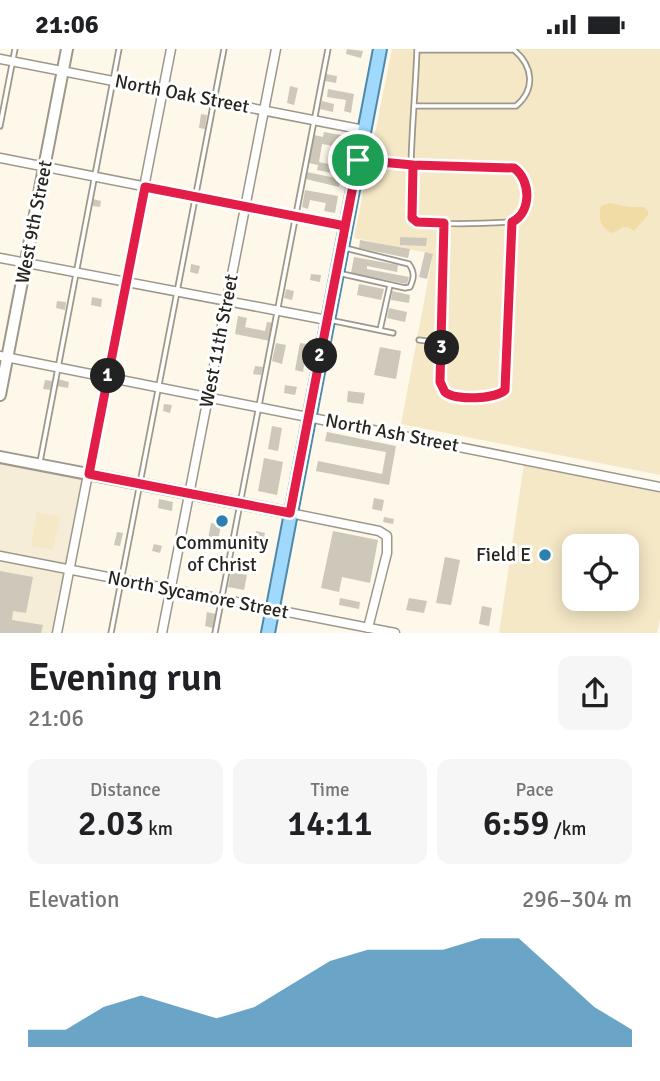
<!DOCTYPE html>
<meta charset="utf-8">
<style>
:root{--surface:#fff;--page:#f6f6f6;--text:#202124;--muted:#757577;--accent:#2c80b0}
body{margin:0;font-family:Signika,sans-serif;background:var(--page);color:var(--text);height:100vh;display:flex;flex-direction:column;font-size:26px;white-space:nowrap}
*{box-sizing:border-box;margin:0}
p{font-size:23px;color:var(--muted)}
.icon{flex:none;width:38px;height:38px;fill:none;stroke:currentColor;stroke-width:2;stroke-linecap:round;stroke-linejoin:round}
.map{position:relative;height:584px;overflow:hidden}
.sheet{display:flex;flex-direction:column;background:var(--surface);flex:1}
.sheet>*{flex:none}
.buttons{position:absolute;left:562px;top:485px;display:grid;gap:14px}
.buttons a{display:grid;place-items:center;width:77px;height:77px;border-radius:14px;background:var(--surface);box-shadow:0 4px 18px #0003;font-size:35px}
.pin{position:absolute;display:grid;place-items:center;width:60px;height:60px;color:#fff;margin:-30px;border:4px solid #fff;border-radius:50%;box-shadow:0 2px 7px #0007}
.km{position:absolute;width:35px;height:35px;margin:-18px;border-radius:50%;background:#222;color:#fff;font-size:19px;line-height:35px;text-align:center}
.round{display:grid;place-items:center;flex:none;width:74px;height:74px;border-radius:14px;background:var(--page)}
.overview{display:flex;align-items:center;justify-content:space-between;height:119px;padding:0 28px}
h1{font-size:38px;font-weight:600;line-height:52px}
.figures{display:grid;grid-template-columns:repeat(3,1fr);gap:10px;height:119px;padding:7px 28px}
.figures div{display:grid;align-content:center;border-radius:14px;background:var(--page);text-align:center}
.figures b{font-size:35px;font-weight:600}
.figures small{font-size:19px;font-weight:400}
.figures p{font-size:19px}
.chart{height:196px;padding:14px 28px}
.chart p{display:flex;justify-content:space-between}
.chart svg{width:100%;height:126px;margin-top:7px;fill:var(--accent);opacity:.7}
.status{display:flex;justify-content:space-between;align-items:center;height:49px;padding:0 35px;background:var(--surface);direction:ltr}
.status svg{height:19px;fill:currentColor}
.map>svg:first-child{display:block}
</style>
<div class="status"><b>21:06</b><svg viewBox="0 0 49 12"><path d="M0 12V9h3v3zM5 12V6h3v6zM10 12V3h3v9zM15 12V0h3v12zM26 1h20v11H26zM47 4h2v5h-2z"/></svg></div>
<div class="map">
<svg width="660" height="584" viewBox="0 0 660 584">
<rect width="100%" height="100%" fill="#fdf8e9"/>
<path fill="#f5edd7" d="M 0,415 L 82,430 L 53,584 L 0,584 Z"/>
<path fill="#f5e8c7" fill-rule="evenodd" d="M 392,0 L 660,0 L 660,426 L 401,375 L 433,205 L 354,189 Z
M 524,415 L 660,444 L 660,570 L 657,584 L 499,584 ZM 574,497 L 626,497 L 626,550 L 574,550 Z
M 37,463 L 60,468 L 53,501 L 31,497 Z"/>
<path fill="#f1dca6" d="M 610,154 L 629,158 L 644,158 L 648,162 L 648,166 L 634,182 C 625,174 621,180 613,184 C 600,179 598,169 601,157 Z"/>
<path fill="#cdc8b9" d="M 347,0 L 363,2 L 361,9 L 346,5 Z
M 326,25 L 337,27 L 336,34 L 325,32 Z
M 290,37 L 298,39 L 294,56 L 287,54 Z
M 328,40 L 354,45 L 351,64 L 344,62 L 346,51 L 327,48 Z
M 322,52 L 334,55 L 333,63 L 320,60 Z
M 201,65 L 207,66 L 205,80 L 199,79 Z
M 324,83 L 352,88 L 349,100 L 322,95 L 319,113 L 347,119 L 346,127 L 317,121 L 318,116 L 309,114 L 314,86 L 323,88 Z
M 307,123 L 340,130 L 339,138 L 306,130 Z
M 305,141 L 338,147 L 335,164 L 324,162 L 326,154 L 310,151 L 308,160 L 302,158 Z
M 93,150 L 101,152 L 100,158 L 92,157 Z
M 400,188 L 427,189 L 426,197 L 400,196 Z
M 360,191 L 410,200 L 408,209 L 359,199 Z
M 425,203 L 433,205 L 427,230 L 419,228 Z
M 354,208 L 398,216 L 397,223 L 367,217 L 367,220 L 409,228 L 407,235 L 351,224 Z
M 191,215 L 200,217 L 198,225 L 190,223 Z
M 311,225 L 321,226 L 320,233 L 310,231 Z
M 359,235 L 384,240 L 381,251 L 357,246 Z
M 286,240 L 294,242 L 292,251 L 284,249 Z
M 392,242 L 410,246 L 409,254 L 391,251 Z
M 92,248 L 102,250 L 101,258 L 91,256 Z
M 57,252 L 66,253 L 65,261 L 56,259 Z
M 389,259 L 407,263 L 405,273 L 387,269 Z
M 238,267 L 247,269 L 245,278 L 265,282 L 267,273 L 274,274 L 270,292 L 235,285 Z
M 276,294 L 286,296 L 282,315 L 272,312 Z
M 300,294 L 308,295 L 303,323 L 295,321 Z
M 380,298 L 401,302 L 396,330 L 374,326 Z
M 255,317 L 263,318 L 261,326 L 253,325 Z
M 58,330 L 69,333 L 68,339 L 57,337 Z
M 45,331 L 52,332 L 51,341 L 43,340 Z
M 285,336 L 297,338 L 295,346 L 284,344 Z
M 348,342 L 365,344 L 363,355 L 347,353 Z
M 164,355 L 172,356 L 170,364 L 163,362 Z
M 272,377 L 282,379 L 278,402 L 268,400 Z
M 327,383 L 396,397 L 389,436 L 316,422 L 318,412 L 382,425 L 386,403 L 325,392 Z
M 264,409 L 283,413 L 277,446 L 258,442 Z
M 374,449 L 384,451 L 382,462 L 372,460 Z
M 159,450 L 173,453 L 172,462 L 158,459 Z
M 384,468 L 394,470 L 393,475 L 383,473 Z
M 211,474 L 221,476 L 217,497 L 207,495 Z
M 256,482 L 265,484 L 262,498 L 254,496 Z
M 333,482 L 378,491 L 370,534 L 342,528 L 339,543 L 321,539 Z
M 117,483 L 123,484 L 120,497 L 114,496 Z
M 154,495 L 162,497 L 160,504 L 152,502 Z
M 445,508 L 460,511 L 451,556 L 436,554 Z
M 0,522 L 33,528 L 26,564 L 13,562 L 12,571 L 43,576 L 41,584 L 0,584 Z
M 231,523 L 247,526 L 244,541 L 228,538 Z
M 340,549 L 360,553 L 359,560 L 339,556 Z
M 409,549 L 427,552 L 424,564 L 406,561 Z
M 482,557 L 492,559 L 489,577 L 479,575 Z
M 207,563 L 216,565 L 213,579 L 205,577 Z"/>
<g fill="none" stroke-linecap="round" stroke-linejoin="round">
<defs>
<path id="lane" d="M 415,57 L 516,57 C 536,40 533,17 514,1 L 417,1
M 0,77 L 15,0
M 360,111 L 413,116 L 514,119 C 530,131 532,163 512,173 C 493,174 424,178 412,169 C 408,114 415,56 417,0
M 444,174 L 440,333 L 444,342 L 453,347 L 494,348 L 505,341 L 507,334 L 512,173
M 338,224 L 405,239 L 410,238 C 414,229 415,224 409,215 L 345,199
M 329,271 L 393,284
M 380,281 L 390,236
M 419,291 L 442,294
M 40,413 L 119,0
M 111,584 L 224,0
M 215,584 L 328,0"/>
<path id="street" d="M 0,10 L 364,81
M 0,109 L 345,177
M 0,209 L 327,271
M 0,307 L 660,438
M 290,464 L 379,482 L 387,487 L 387,504 L 368,579
M 0,507 L 395,584
M 57,584 L 171,0
M 162,584 L 276,0"/>
<path id="secondary" d="M 0,346 L 67,0
M 0,408 L 290,464"/>
<path id="primary" d="M 268,584 L 380,0"/>
</defs>
<use href="#lane" stroke="#9e988b" stroke-width="7"/>
<use href="#street" stroke="#9e988b" stroke-width="11"/>
<use href="#secondary" stroke="#9e988b" stroke-width="14"/>
<use href="#primary" stroke="#4d89ad" stroke-width="16"/>
<use href="#lane" stroke="#fff" stroke-width="3.5"/>
<use href="#street" stroke="#fff" stroke-width="8"/>
<use href="#secondary" stroke="#fff" stroke-width="10"/>
<use href="#primary" stroke="#a0d9fc" stroke-width="12"/>
</g>
<g fill="none" stroke-linecap="round" stroke-linejoin="round">
<defs>
<path id="route" d="M 358,111 L 345,177 L 145,138 L 89,425 L 290,464 L 358,111 L 413,116 L 412,169 L 417,173 L 444,174 L 440,333 C 442,336 443,340 445,343 C 455,352 496,350 505,341 L 512,173 C 532,163 531,131 514,119 L 413,116 L 358,111"/>
</defs>
<use href="#route" stroke="#fff" stroke-width="14"/>
<use href="#route" stroke="#e11d48" stroke-width="9"/>
</g>
<g fill="#2c80b0" stroke="#fff" stroke-width="2.5">
<circle cx="222" cy="472" r="7"/>
<circle cx="545" cy="506" r="7"/>
</g>
<g text-anchor="middle" dominant-baseline="central" stroke-width="6" stroke-linejoin="round" paint-order="stroke">
<g font-size="19" fill="#27251f" stroke="#fff">
<text transform="translate(182 45) rotate(11)">North Oak Street</text>
<text transform="translate(34 173) rotate(-79)">West 9th Street</text>
<text transform="translate(219 292) rotate(-79)">West 11th Street</text>
<text transform="translate(392 384) rotate(11)">North Ash Street</text>
<text transform="translate(198 546) rotate(11)">North Sycamore Street</text>
</g>
<g font-size="19" fill="#27251f" stroke="#fff">
<text x="222" y="494">Community<tspan x="222" dy="22">of Christ</tspan></text>
<text x="531" y="506" text-anchor="end">Field E</text>
</g>
</g>
</svg>
<div class="buttons">
<a><svg class="icon" aria-label="locate" viewBox="0 0 24 24"><circle cx="12" cy="12" r="6"/><path d="M12 2v4M12 18v4M2 12h4M18 12h4"/></svg></a>
</div>
<div class="pin" style="left:358px;top:111px;background:#1e9e55"><svg class="icon" aria-label="arrive" viewBox="0 0 24 24"><path d="M6 21V4h12l-3 4 3 4H6"/></svg></div>
<b class="km" style="left:108px;top:327px">1</b>
<b class="km" style="left:320px;top:307px">2</b>
<b class="km" style="left:442px;top:299px">3</b>
</div>
<section class="sheet">
<div class="overview"><div><h1>Evening run</h1><p>21:06</p></div><a class="round"><svg class="icon" aria-label="share" viewBox="0 0 24 24"><path d="M12 15V3M7 8l5-5 5 5M5 13v7h14v-7"/></svg></a></div>
<div class="figures">
<div><p>Distance</p><b>2.03<small> km</small></b></div>
<div><p>Time</p><b>14:11</b></div>
<div><p>Pace</p><b>6:59<small> /km</small></b></div>
</div>
<div class="chart"><p><span>Elevation</span>296–304 m</p>
<svg viewBox="0 0 160 44" preserveAspectRatio="none"><path d="M0 44V38L10 38L20 30L30 26L40 30L50 34L60 30L70 22L80 14L90 10L100 10L110 10L120 6L130 6L140 18L150 30L160 38V44z"/></svg>
</div>
</section>
